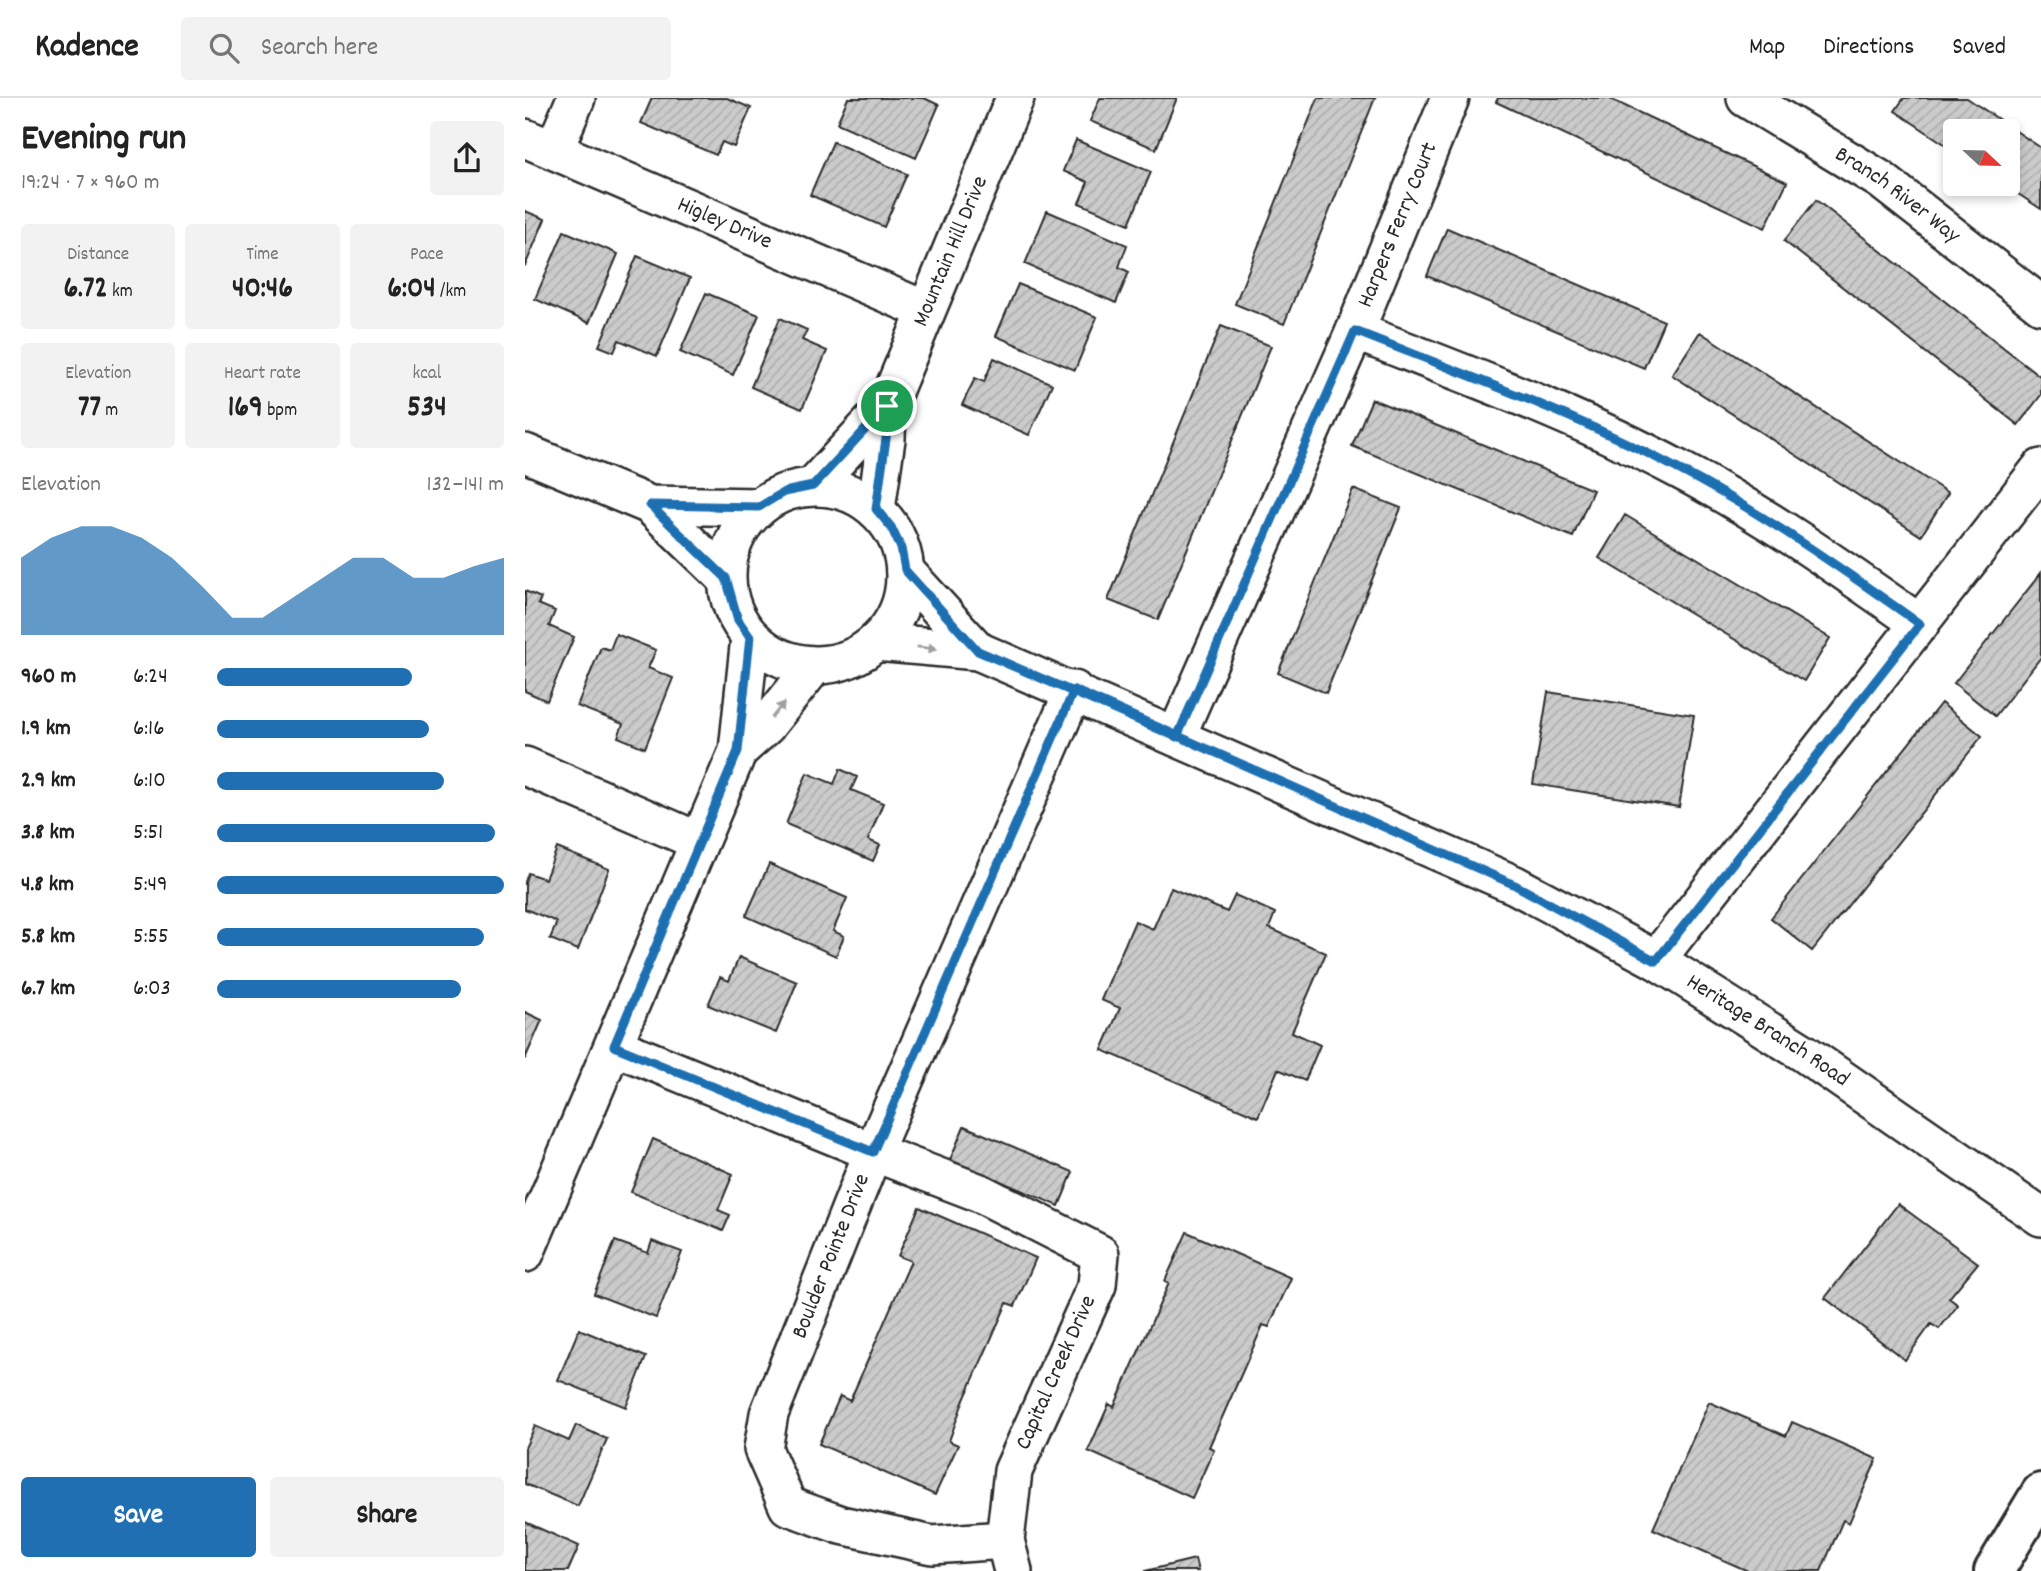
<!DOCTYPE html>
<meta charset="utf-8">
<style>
:root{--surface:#fff;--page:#f2f2f2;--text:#222;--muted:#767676;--line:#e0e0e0;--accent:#1f6fb2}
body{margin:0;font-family:Dekko,sans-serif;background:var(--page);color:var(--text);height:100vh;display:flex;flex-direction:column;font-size:26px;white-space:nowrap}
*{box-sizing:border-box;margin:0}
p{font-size:23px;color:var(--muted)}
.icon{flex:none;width:38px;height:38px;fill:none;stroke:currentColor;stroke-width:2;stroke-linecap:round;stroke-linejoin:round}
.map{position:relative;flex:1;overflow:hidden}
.side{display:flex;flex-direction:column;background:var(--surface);width:525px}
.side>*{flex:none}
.needle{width:46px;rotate:112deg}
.controls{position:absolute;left:1418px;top:21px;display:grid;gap:14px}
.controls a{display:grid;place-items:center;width:77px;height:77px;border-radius:7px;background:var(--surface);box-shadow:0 4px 10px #0003;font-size:35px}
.pin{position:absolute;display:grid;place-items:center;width:60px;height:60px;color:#fff;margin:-30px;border:4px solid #fff;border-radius:50%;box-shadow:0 2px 7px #0007}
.round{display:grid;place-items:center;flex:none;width:74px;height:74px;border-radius:7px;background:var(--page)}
.summary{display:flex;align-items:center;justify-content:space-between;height:119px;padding:0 21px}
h1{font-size:38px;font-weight:700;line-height:52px}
.metrics{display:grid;grid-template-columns:repeat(3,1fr);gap:10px;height:119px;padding:7px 21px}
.metrics div{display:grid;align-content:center;border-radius:7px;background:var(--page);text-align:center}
.metrics b{font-size:30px;font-weight:700}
.metrics small{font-size:19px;font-weight:400}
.metrics p{font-size:19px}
.chart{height:196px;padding:14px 21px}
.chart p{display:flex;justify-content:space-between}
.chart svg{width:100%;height:126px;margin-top:7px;fill:var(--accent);opacity:.7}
.button{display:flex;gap:14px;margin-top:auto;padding:14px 21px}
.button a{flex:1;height:80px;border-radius:7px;background:var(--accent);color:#fff;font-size:28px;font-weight:700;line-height:80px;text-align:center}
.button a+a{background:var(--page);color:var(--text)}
ul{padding:0 21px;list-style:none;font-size:23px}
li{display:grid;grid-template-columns:112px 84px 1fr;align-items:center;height:52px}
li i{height:18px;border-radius:9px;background:var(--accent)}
header{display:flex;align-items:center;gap:42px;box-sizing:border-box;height:98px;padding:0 35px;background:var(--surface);border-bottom:2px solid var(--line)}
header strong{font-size:33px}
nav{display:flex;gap:38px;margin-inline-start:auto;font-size:24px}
.search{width:490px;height:63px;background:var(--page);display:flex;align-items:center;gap:18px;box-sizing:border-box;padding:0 24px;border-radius:7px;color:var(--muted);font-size:26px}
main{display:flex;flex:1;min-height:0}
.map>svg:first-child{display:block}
</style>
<header>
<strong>Kadence</strong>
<div class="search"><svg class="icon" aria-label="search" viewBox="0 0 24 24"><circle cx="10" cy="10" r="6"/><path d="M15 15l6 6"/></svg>Search here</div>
<nav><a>Map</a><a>Directions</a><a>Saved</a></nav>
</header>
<main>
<section class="side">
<div class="summary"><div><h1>Evening run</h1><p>19:24 · 7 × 960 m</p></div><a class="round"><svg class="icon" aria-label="share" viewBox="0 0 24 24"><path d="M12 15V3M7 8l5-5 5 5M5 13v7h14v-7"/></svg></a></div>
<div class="metrics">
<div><p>Distance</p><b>6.72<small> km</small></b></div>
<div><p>Time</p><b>40:46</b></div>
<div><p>Pace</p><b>6:04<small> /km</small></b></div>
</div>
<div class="metrics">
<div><p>Elevation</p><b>77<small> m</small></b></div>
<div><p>Heart rate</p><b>169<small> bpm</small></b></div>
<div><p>kcal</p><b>534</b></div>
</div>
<div class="chart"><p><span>Elevation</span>132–141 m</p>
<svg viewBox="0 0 160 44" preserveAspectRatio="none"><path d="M0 44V17L10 10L20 6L30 6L40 10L50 17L60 27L70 38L80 38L90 31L100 24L110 17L120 17L130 24L140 24L150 20L160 17V44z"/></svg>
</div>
<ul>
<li><b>960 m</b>6:24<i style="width:68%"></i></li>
<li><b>1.9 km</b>6:16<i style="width:74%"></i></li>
<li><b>2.9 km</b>6:10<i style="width:79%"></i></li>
<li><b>3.8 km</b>5:51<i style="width:97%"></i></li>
<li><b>4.8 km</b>5:49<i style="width:100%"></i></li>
<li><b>5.8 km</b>5:55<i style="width:93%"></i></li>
<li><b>6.7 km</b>6:03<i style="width:85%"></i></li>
</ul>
<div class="button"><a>Save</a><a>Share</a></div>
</section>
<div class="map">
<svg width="1516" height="1473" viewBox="0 0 1516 1473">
<defs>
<pattern id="building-hatch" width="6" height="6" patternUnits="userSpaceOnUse" patternTransform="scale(1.75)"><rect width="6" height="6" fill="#cbcbcb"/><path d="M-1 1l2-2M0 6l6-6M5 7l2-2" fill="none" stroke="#aeaeae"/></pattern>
</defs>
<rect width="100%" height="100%" fill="#fff"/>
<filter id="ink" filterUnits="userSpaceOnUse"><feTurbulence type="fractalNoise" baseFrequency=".0143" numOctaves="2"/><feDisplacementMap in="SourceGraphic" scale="14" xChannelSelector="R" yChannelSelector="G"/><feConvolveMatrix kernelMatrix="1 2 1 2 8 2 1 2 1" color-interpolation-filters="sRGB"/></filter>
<g filter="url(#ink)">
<path fill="url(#building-hatch)" stroke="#2b2b2b" stroke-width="2" d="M 127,0 L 202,0 L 226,10 L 209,49 L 197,44 L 191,57 L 116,25 Z
M 323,0 L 399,0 L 414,7 L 391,60 L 312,25 Z
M 575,0 L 652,0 L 631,51 L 565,23 Z
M 793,0 L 850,0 L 759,226 L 710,206 Z
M 973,0 L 1083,0 L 1262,84 L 1240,130 L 971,4 Z
M 1379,0 L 1442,0 L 1516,50 L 1516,111 L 1478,86 L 1482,86 L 1482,33 L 1430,33 L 1430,53 L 1370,13 Z
M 551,42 L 626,74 L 604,126 L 554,105 L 563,84 L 538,73 Z
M 308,44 L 382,76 L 359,129 L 285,97 Z
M 1291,102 L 1516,279 L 1516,297 L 1493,327 L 1259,143 Z
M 0,113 L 20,121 L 0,168 Z
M 522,113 L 602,147 L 594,169 L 604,174 L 591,205 L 500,166 Z
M 922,130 L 1139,223 L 1119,270 L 902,178 Z
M 39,133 L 93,156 L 64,225 L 10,201 Z
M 112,158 L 165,180 L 132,258 L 94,242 L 89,254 L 74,248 Z
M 493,186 L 572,219 L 550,272 L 471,238 Z
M 181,195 L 234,217 L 208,277 L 155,254 Z
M 255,220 L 282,232 L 277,242 L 302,253 L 277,311 L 226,289 Z
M 696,228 L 746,248 L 633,522 L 583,502 Z
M 1175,234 L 1423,395 L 1396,438 L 1147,277 Z
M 469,260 L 527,286 L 504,337 L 437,307 L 450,280 L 459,284 Z
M 847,301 L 1068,392 L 1048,439 L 827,348 Z
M 828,391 L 876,410 L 801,595 L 753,575 Z
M 1100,417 L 1305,540 L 1279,583 L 1074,460 Z
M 1516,475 L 1516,559 L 1470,618 L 1429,585 Z
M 0,493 L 16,500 L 13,506 L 30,513 L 24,528 L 49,539 L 22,603 L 0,593 Z
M 91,536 L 131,552 L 123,570 L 148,580 L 120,650 L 93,639 L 98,626 L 52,608 L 76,549 L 85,552 Z
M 1023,594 L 1169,617 L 1154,709 L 1008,686 Z
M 1416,605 L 1457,638 L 1287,853 L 1246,820 Z
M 315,671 L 332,679 L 326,692 L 358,705 L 343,742 L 355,747 L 348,763 L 261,726 L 282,675 L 309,686 Z
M 32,750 L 84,771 L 53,852 L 25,841 L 32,824 L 0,811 L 0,784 L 3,775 L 20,781 Z
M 244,766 L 322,800 L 308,833 L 319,838 L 311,858 L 221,818 Z
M 646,790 L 702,814 L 710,797 L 750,815 L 744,830 L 801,855 L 767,934 L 795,947 L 780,983 L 753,971 L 733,1019 L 577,952 L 595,910 L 576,902 L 610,823 L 628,831 Z
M 214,859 L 272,884 L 251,935 L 183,907 L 195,879 L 204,883 Z
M 0,914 L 17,922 L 0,961 Z
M 439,1028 L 548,1074 L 534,1108 L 425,1062 Z
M 128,1041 L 208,1076 L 193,1112 L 205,1117 L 198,1133 L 106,1094 Z
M 1373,1106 L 1453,1165 L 1424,1200 L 1433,1207 L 1414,1231 L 1406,1226 L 1380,1262 L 1300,1200 Z
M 394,1109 L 511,1160 L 490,1208 L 482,1205 L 438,1304 L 424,1343 L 433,1347 L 410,1397 L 294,1346 L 315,1298 L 325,1303 L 386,1163 L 373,1158 Z
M 662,1134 L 766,1180 L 744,1229 L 738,1227 L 684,1349 L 689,1351 L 667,1400 L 563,1353 L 584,1306 L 589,1309 L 644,1185 L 640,1183 Z
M 90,1143 L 123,1155 L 127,1143 L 157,1154 L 131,1220 L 69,1196 Z
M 54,1231 L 121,1259 L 101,1309 L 33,1282 Z
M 1184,1304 L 1261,1338 L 1267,1324 L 1352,1361 L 1324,1425 L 1318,1422 L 1296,1473 L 1223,1473 L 1128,1431 Z
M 51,1327 L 82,1341 L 53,1408 L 0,1386 L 0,1350 L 10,1328 L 44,1343 Z
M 0,1424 L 54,1448 L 43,1473 L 0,1473 Z
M 670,1461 L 673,1473 L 620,1473 Z"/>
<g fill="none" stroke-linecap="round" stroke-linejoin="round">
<defs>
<g id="minor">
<path id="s1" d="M 1221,0 L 1356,82 L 1516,207"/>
<path id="s2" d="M 0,40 L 400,212"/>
<path d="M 29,52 L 51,0"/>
<path d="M 830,233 C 939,276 1050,316 1153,371 C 1238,415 1317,471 1395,526"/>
<path d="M 0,355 L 125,407 L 234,409"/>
<path d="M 288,388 L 362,308"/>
<circle cx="291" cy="478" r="89"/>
<path d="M 125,407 L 201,480"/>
<path id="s3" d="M 351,411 L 361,341 L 362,308 L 490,0"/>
<path d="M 380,473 L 453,553"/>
<path id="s4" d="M 351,544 L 453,553 L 990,787 L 1131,862 L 1279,955 L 1516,1119"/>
<path id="s5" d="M 651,639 L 830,233 L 925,0"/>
<path d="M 213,653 L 241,628 L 289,568"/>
<path d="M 0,668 L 173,743"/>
<path d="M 1131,862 L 1516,370"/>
<path d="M 89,948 L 348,1054 L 455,1095 L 575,1156 L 572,1187 L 488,1373 L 480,1442 L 488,1473"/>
<path d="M 0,1155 L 213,653 L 225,539"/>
<path id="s6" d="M 480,1442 L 407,1447 L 316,1427 L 263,1408 L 238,1351 L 244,1316 L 348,1054 L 549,592"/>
</g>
<path id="major" d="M 1469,1473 L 1516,1395"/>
</defs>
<use href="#minor" stroke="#2b2b2b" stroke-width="42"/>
<use href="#major" stroke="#2b2b2b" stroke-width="44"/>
<use href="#minor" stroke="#fff" stroke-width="37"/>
<use href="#major" stroke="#fff" stroke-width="38"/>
</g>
<defs><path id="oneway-solid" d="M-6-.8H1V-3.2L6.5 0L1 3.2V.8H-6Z" transform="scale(1.75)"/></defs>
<g fill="#a0a0a0">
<use href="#oneway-solid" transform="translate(402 550) rotate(6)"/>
<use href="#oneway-solid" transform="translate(253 612) rotate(-51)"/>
</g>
</g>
<g fill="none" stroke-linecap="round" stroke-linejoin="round" filter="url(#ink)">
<defs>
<path id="route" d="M 362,308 L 288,388 L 259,394 L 234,409 L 125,407 L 201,480 L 213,522 L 225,539 L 213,653 L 89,948 L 348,1054 L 549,592 L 990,787 L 1131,863 L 1395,526 C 1317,471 1238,415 1153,371 C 1050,316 939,276 830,233 L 652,639 L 453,553 L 380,472 L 376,450 L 366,429 L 351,411 L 361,341 L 362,308"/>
</defs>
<use href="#route" stroke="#fff" stroke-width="14"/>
<use href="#route" stroke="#1f6fb2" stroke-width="9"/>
</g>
<g text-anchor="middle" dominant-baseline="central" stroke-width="7" stroke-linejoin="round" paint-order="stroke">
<g font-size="23" fill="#2b2b2b" stroke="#fff">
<text stroke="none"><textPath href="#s1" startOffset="180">Branch River Way</textPath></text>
<text stroke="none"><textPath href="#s2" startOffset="217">Higley Drive</textPath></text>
<text stroke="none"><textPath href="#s5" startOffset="558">Harpers Ferry Court</textPath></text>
<text stroke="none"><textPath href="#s3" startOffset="271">Mountain Hill Drive</textPath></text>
<text stroke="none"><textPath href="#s4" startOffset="980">Heritage Branch Road</textPath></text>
<text stroke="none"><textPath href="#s6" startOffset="490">Boulder Pointe Drive</textPath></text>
<text transform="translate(532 1275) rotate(-66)">Capital Creek Drive</text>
</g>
</g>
</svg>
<div class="controls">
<a><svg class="needle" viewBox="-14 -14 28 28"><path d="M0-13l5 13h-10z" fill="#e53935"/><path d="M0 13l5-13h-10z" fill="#767676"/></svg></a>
</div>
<div class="pin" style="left:362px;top:308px;background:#1e9e55"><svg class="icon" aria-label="arrive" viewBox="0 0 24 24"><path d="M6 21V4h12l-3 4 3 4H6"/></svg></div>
</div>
</main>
